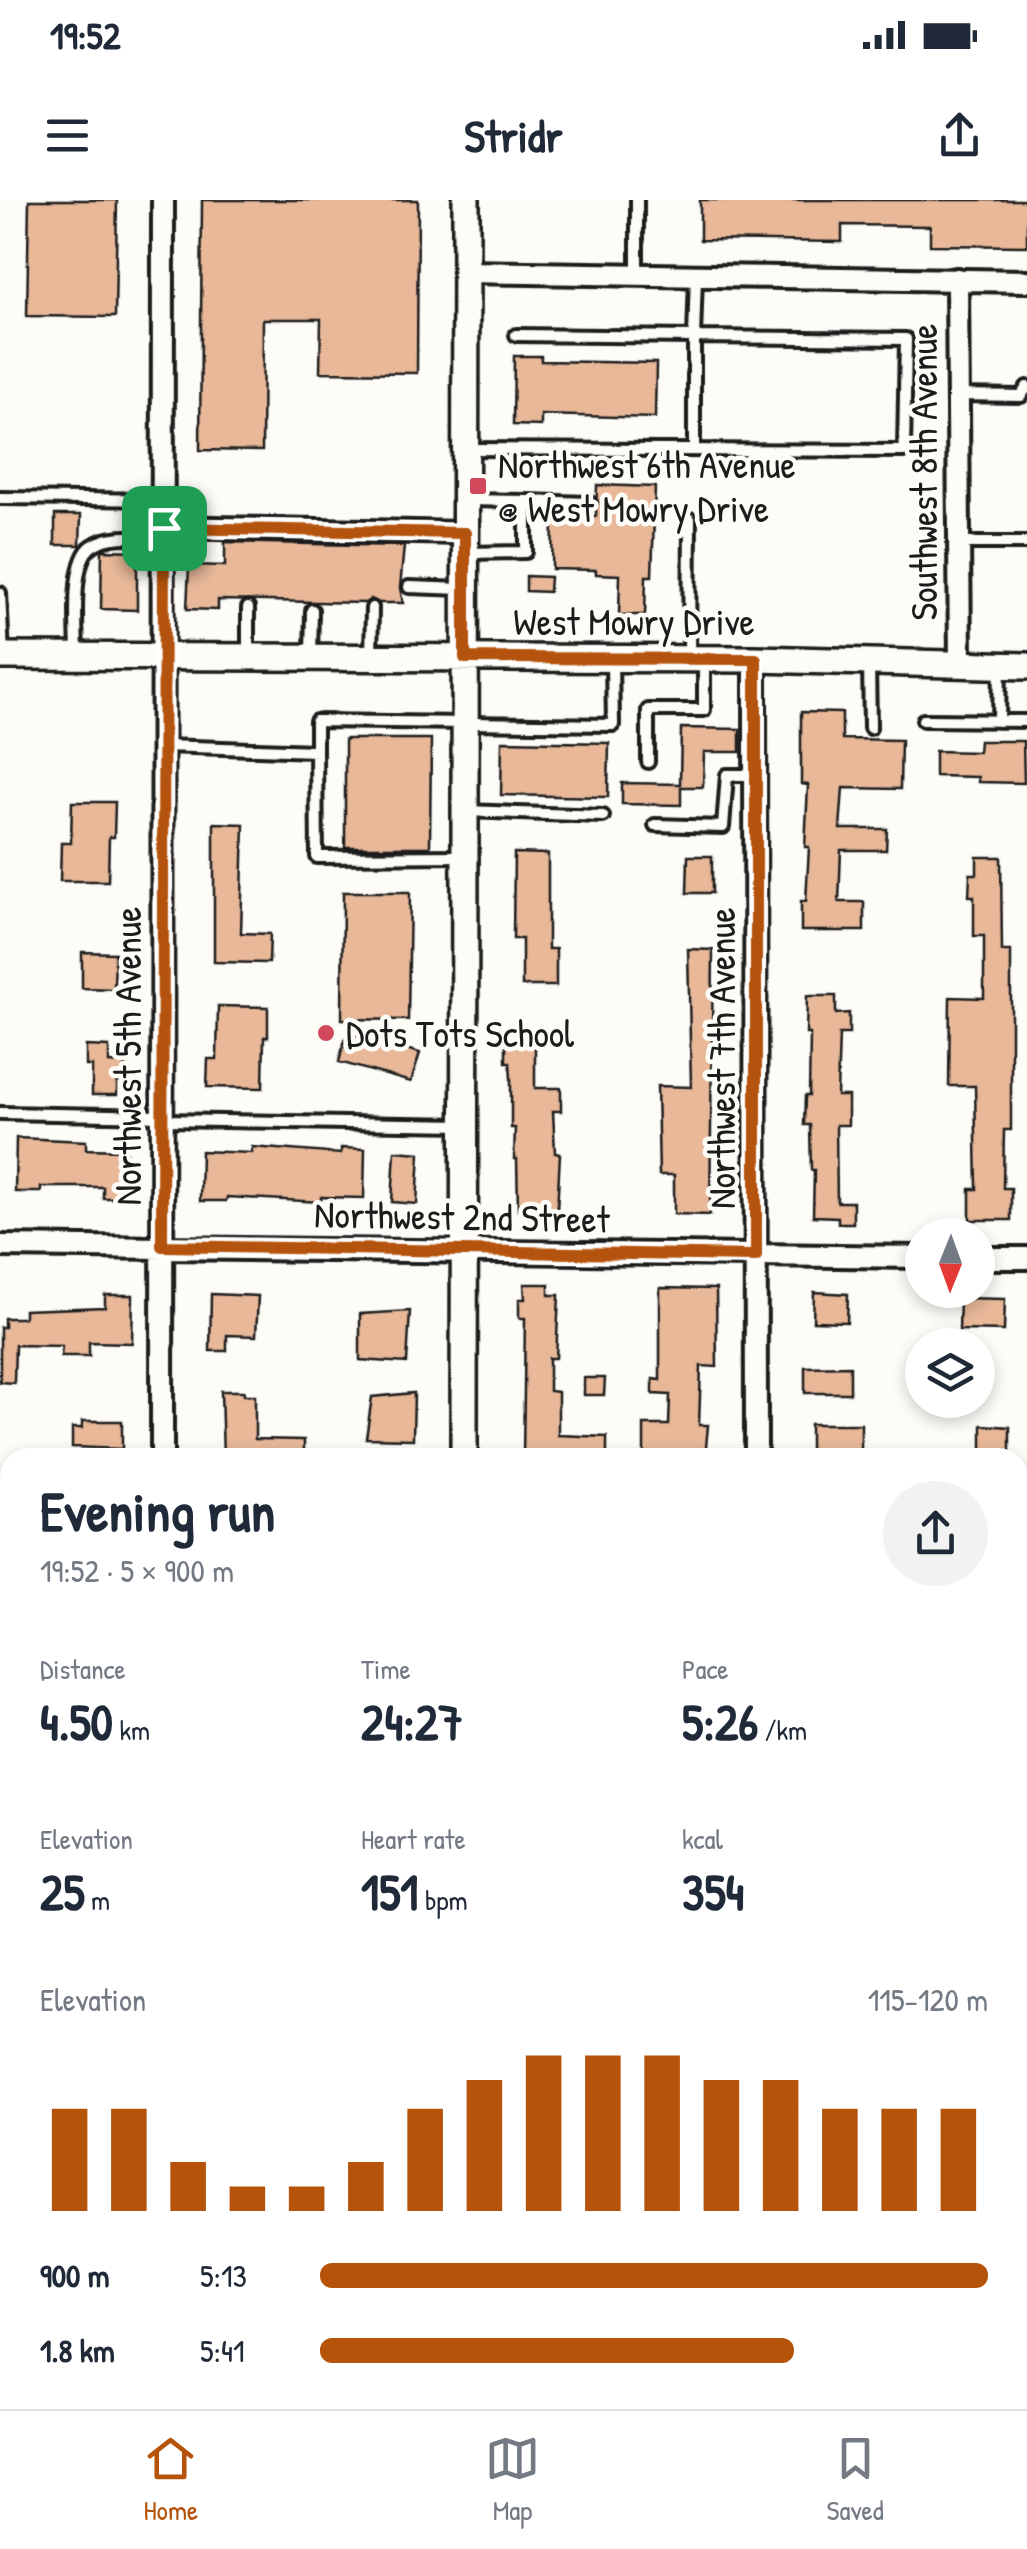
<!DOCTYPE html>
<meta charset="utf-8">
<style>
:root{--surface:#fff;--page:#f2f2f3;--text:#1f2937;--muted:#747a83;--line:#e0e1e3;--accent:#b45309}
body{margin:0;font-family:"Patrick Hand",sans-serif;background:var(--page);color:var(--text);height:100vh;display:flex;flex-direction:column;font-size:38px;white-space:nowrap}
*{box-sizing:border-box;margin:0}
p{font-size:32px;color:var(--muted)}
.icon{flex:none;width:55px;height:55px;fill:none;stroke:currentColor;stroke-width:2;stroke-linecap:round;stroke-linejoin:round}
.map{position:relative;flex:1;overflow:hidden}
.panel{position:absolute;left:0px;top:1248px;width:1028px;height:962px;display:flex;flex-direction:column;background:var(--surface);border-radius:30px 30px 0 0;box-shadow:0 5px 15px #0003}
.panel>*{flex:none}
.needle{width:65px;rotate:181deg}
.tools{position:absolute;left:905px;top:1018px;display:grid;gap:20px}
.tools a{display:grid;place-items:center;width:90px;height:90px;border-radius:50%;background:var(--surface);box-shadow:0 5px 15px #0003;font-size:50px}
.pin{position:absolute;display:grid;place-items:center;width:85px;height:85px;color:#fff;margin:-42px;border-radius:20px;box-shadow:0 5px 15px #0006}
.round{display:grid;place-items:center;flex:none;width:105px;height:105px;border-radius:52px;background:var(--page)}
.summary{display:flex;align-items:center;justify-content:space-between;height:170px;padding:0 40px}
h1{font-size:55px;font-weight:700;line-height:75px}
.figures{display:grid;grid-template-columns:repeat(3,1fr);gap:15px;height:170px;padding:10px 40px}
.figures div{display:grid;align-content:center}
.figures b{font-size:50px;font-weight:700}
.figures small{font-size:28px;font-weight:400}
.figures p{font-size:28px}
.chart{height:280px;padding:20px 40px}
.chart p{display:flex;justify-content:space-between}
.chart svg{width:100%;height:180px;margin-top:10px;stroke:var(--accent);stroke-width:6}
ul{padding:0 40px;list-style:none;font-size:32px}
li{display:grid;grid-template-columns:160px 120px 1fr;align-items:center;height:75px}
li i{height:25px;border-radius:12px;background:var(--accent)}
.status{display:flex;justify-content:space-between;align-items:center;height:70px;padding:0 50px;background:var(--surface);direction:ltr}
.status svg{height:28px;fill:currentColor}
header{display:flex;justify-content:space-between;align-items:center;height:130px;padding:0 40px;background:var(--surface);font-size:45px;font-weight:700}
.tab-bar{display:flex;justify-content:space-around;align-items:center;height:140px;border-top:2px solid var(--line);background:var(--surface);font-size:28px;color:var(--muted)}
.tab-bar a{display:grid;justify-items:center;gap:5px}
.tab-bar .selected{color:var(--accent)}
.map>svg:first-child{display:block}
</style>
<div class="status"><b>19:52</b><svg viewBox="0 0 49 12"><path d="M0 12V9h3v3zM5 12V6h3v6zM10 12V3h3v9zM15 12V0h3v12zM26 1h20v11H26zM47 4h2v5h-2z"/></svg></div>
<header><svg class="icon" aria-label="menu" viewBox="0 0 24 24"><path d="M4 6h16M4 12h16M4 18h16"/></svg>Stridr<svg class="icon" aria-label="share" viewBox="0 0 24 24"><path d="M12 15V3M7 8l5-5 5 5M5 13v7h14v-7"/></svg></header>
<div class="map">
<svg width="1027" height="2209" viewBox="0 0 1027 2209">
<rect width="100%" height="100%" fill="#fdfcf7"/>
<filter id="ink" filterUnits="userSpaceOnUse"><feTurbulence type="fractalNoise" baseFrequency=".01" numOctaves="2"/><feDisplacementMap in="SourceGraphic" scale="20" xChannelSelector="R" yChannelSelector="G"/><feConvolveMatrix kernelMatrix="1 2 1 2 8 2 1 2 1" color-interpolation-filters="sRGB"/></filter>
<g filter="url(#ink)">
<path fill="#e8b899" stroke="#1c1c1c" stroke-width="2.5" d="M 29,0 L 117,0 L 115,117 L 27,116 Z
M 202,0 L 418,0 L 417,173 L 320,172 L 321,119 L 263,119 L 262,251 L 200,250 Z
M 700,0 L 1027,0 L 1027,46 L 930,45 L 930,26 L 842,25 L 842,42 L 700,40 Z
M 514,156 L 541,156 L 541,161 L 656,163 L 655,218 L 541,215 L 541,226 L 513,225 Z
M 597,285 L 655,287 L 652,376 L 646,376 L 645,415 L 619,415 L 620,375 L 596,374 L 596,370 L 552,369 L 553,315 L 596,316 Z
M 55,315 L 81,315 L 80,345 L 55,345 Z
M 225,342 L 404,346 L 400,388 L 403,403 L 379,403 L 371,399 L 365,403 L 218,400 L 218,410 L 187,409 L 189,365 L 225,366 Z
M 102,350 L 137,351 L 137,410 L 101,409 Z
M 526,376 L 550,377 L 549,392 L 526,391 Z
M 801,512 L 842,513 L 842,539 L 901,540 L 900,589 L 843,588 L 840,629 L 887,629 L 886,650 L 841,650 L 839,702 L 864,702 L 864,731 L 801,731 L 801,701 L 806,701 L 809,647 L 805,647 L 808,585 L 801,584 Z
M 681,528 L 740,529 L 740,552 L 704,552 L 703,587 L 681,587 L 681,605 L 622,604 L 622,583 L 680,584 Z
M 345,539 L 431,539 L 430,647 L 345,647 Z
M 502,541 L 609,543 L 608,597 L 501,595 Z
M 979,541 L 1023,541 L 1024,583 L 978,582 L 978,577 L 935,576 L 935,551 L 978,552 Z
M 72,602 L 115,602 L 114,637 L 109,637 L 108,681 L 60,681 L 61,643 L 71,643 Z
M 214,623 L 244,624 L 241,733 L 270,734 L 269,763 L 214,762 Z
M 514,653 L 548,654 L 548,749 L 556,749 L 556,786 L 522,786 L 522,739 L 513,739 Z
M 688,656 L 712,656 L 712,693 L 687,693 Z
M 977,657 L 1001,657 L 1002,751 L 1011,751 L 1011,930 L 1004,930 L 1003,988 L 1011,988 L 1011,1020 L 970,1020 L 970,989 L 977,989 L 975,886 L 949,886 L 950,797 L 984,798 L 984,736 L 974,736 L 974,696 L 969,696 L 970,674 L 977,674 Z
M 343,692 L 410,692 L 408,820 L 342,819 Z
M 688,749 L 713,750 L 710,1015 L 674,1014 L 674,975 L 659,975 L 657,886 L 691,887 Z
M 82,752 L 115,753 L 114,789 L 82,788 Z
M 807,796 L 836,796 L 836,814 L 849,813 L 849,834 L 839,834 L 837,896 L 848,896 L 848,925 L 836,925 L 837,1002 L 853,1002 L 853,1023 L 838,1023 L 838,1017 L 813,1016 L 814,970 L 811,970 L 810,925 L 804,925 L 805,896 L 809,896 L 810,834 L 806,834 Z
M 218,806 L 268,807 L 268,837 L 264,837 L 263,888 L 207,887 L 208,859 L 217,859 Z
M 347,832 L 420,853 L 411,882 L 339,862 Z
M 506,844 L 535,844 L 535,888 L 561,888 L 561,911 L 553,911 L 555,953 L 560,954 L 557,1011 L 518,1010 L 517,959 L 514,959 L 515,928 L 511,928 L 511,879 L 510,862 L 506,862 Z
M 86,846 L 109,847 L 109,863 L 125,864 L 125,882 L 117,882 L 117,895 L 92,895 L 92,866 L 86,866 Z
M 16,938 L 86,941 L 86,949 L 126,950 L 126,998 L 103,998 L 103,987 L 41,987 L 41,992 L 15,992 Z
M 252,947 L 341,954 L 341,948 L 365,949 L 364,998 L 321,997 L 321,1002 L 227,997 L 226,1001 L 200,1001 L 201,951 L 252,953 Z
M 395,951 L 420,953 L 417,1004 L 392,1002 Z
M 524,1084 L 549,1084 L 549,1095 L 559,1095 L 556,1158 L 549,1158 L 549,1191 L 558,1192 L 558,1235 L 607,1237 L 607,1258 L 523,1258 L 525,1118 L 519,1118 L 519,1099 L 525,1099 Z
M 660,1088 L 716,1089 L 717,1167 L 701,1166 L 699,1225 L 708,1225 L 705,1258 L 644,1258 L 644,1225 L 669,1225 L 670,1195 L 653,1194 L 653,1179 L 660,1180 Z
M 814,1092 L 848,1094 L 847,1122 L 813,1121 Z
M 211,1094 L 258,1096 L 256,1136 L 227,1135 L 227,1151 L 210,1151 Z
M 105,1095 L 133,1095 L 132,1143 L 89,1142 L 89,1156 L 61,1156 L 62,1146 L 15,1145 L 14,1183 L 0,1182 L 0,1127 L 4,1127 L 4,1118 L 24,1118 L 24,1110 L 105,1107 Z
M 960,1098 L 1005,1099 L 1004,1131 L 959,1130 Z
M 410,1111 L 407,1163 L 360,1160 L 360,1114 Z
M 850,1166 L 850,1193 L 805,1193 L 805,1167 Z
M 584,1178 L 605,1178 L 604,1195 L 584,1195 Z
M 221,1191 L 244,1191 L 244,1195 L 255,1195 L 255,1239 L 304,1240 L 304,1258 L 223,1258 Z
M 414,1193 L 413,1239 L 366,1238 L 372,1197 Z
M 82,1221 L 122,1221 L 122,1249 L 72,1247 L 72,1228 L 82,1228 Z
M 810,1224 L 861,1224 L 861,1258 L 810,1258 Z
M 982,1225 L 1010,1227 L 1010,1258 L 982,1258 Z"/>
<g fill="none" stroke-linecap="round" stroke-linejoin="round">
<defs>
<path id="service" d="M 637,0 L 637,75
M 516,135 L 694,137 L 694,250
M 958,195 L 1021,196 L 1027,187
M 466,249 L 904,251 L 906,139 L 694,137 L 696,76
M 0,298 L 163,300
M 467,300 L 526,301
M 959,343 L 1027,343
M 466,353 L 526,352 L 526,301 L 590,303
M 409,387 L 463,389
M 0,393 L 3,455
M 248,408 L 248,456
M 77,455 C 77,429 70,361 92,346 C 111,332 142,338 164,339
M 311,456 L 312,410
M 371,457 L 372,408
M 689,458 L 690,319
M 869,464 L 870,528
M 923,520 L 1027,521
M 999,521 L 1000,467
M 163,546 L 316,551 L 316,521 L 613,525 L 612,460
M 316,551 L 317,657 L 464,656
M 648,562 L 648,510 L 704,510 L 704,460
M 465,611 L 603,616
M 655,625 L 723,627 L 727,575 L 755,575
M 0,913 L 162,916
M 163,920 L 464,925
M 19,2209 L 20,2200
M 312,2209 L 312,2200
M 618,2209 L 618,2200"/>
<path id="minor" d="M 466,72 L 1027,81
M 957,79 L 960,464
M 163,327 L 465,333
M 755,459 L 756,1258
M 0,1046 L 922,1057
M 978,1058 L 1027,1058
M 162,1258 L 163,0
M 0,1631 L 10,1631
M 1018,1646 L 1027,1647
M 758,2200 L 758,2209
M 155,2209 L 155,2200"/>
<path id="tertiary" d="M 0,456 L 755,459 L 1027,466
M 464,1258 L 466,0
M 466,2200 L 466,2209"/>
</defs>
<use href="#service" stroke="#1c1c1c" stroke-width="18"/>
<use href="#minor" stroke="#1c1c1c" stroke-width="28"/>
<use href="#tertiary" stroke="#1c1c1c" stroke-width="32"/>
<use href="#service" stroke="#fdfcf7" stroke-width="10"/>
<use href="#minor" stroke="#fdfcf7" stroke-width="20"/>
<use href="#tertiary" stroke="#fdfcf7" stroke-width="25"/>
</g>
</g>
<g fill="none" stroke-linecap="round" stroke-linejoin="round" filter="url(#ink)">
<defs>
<path id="route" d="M 164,328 L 465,333 L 465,458 L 756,459 L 756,1056 L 162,1046 Z"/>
</defs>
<use href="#route" stroke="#fff" stroke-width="20"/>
<use href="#route" stroke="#b45309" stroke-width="12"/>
</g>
<g fill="#d1495b" stroke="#fdfcf7" stroke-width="4">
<rect x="468" y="276" width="20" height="20" rx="5"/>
<circle cx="326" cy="833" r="10"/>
</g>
<g text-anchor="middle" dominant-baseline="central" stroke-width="9" stroke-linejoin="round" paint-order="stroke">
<g font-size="38" fill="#1c1c1c" stroke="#fdfcf7" text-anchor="start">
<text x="498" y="264">Northwest 6th Avenue<tspan x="498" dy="44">@ West Mowry Drive</tspan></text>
<text x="346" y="833">Dots Tots School</text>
</g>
<g font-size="38" fill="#1c1c1c" stroke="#fdfcf7">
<text transform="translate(923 272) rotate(-90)">Southwest 8th Avenue</text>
<text x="634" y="421">West Mowry Drive</text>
<text transform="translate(127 856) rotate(-90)">Northwest 5th Avenue</text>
<text transform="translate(721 858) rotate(-90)">Northwest 7th Avenue</text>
<text transform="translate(462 1016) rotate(1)">Northwest 2nd Street</text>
</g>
</g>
</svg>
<div class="tools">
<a><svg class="needle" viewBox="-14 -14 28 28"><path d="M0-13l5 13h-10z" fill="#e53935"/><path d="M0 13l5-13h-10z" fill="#747a83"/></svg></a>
<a><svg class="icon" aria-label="layers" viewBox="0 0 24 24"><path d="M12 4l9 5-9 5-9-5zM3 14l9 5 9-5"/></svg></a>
</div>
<div class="pin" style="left:164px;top:328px;background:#1e9e55"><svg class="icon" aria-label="arrive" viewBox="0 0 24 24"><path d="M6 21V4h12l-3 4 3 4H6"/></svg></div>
<section class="panel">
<div class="summary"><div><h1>Evening run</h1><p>19:52 · 5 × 900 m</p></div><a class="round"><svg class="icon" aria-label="share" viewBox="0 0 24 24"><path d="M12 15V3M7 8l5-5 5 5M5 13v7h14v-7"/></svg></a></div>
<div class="figures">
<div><p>Distance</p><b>4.50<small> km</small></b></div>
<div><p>Time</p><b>24:27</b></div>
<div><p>Pace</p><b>5:26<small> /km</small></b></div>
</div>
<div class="figures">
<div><p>Elevation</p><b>25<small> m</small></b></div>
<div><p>Heart rate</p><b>151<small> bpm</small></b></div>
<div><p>kcal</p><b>354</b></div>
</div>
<div class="chart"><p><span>Elevation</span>115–120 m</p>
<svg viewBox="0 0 160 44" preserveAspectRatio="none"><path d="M5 44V19M15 44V19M25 44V32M35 44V38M45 44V38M55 44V32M65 44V19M75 44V12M85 44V6M95 44V6M105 44V6M115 44V12M125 44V12M135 44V19M145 44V19M155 44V19"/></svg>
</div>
<ul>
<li><b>900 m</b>5:13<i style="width:100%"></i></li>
<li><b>1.8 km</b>5:41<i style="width:71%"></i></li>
</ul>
</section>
</div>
<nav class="tab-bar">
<a class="selected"><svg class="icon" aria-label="home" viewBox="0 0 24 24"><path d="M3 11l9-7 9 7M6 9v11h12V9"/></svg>Home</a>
<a><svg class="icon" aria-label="map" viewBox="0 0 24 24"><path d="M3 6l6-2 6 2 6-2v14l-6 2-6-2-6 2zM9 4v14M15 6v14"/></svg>Map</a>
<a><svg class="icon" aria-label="saved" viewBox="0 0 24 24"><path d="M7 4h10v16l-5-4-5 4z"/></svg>Saved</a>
</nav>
